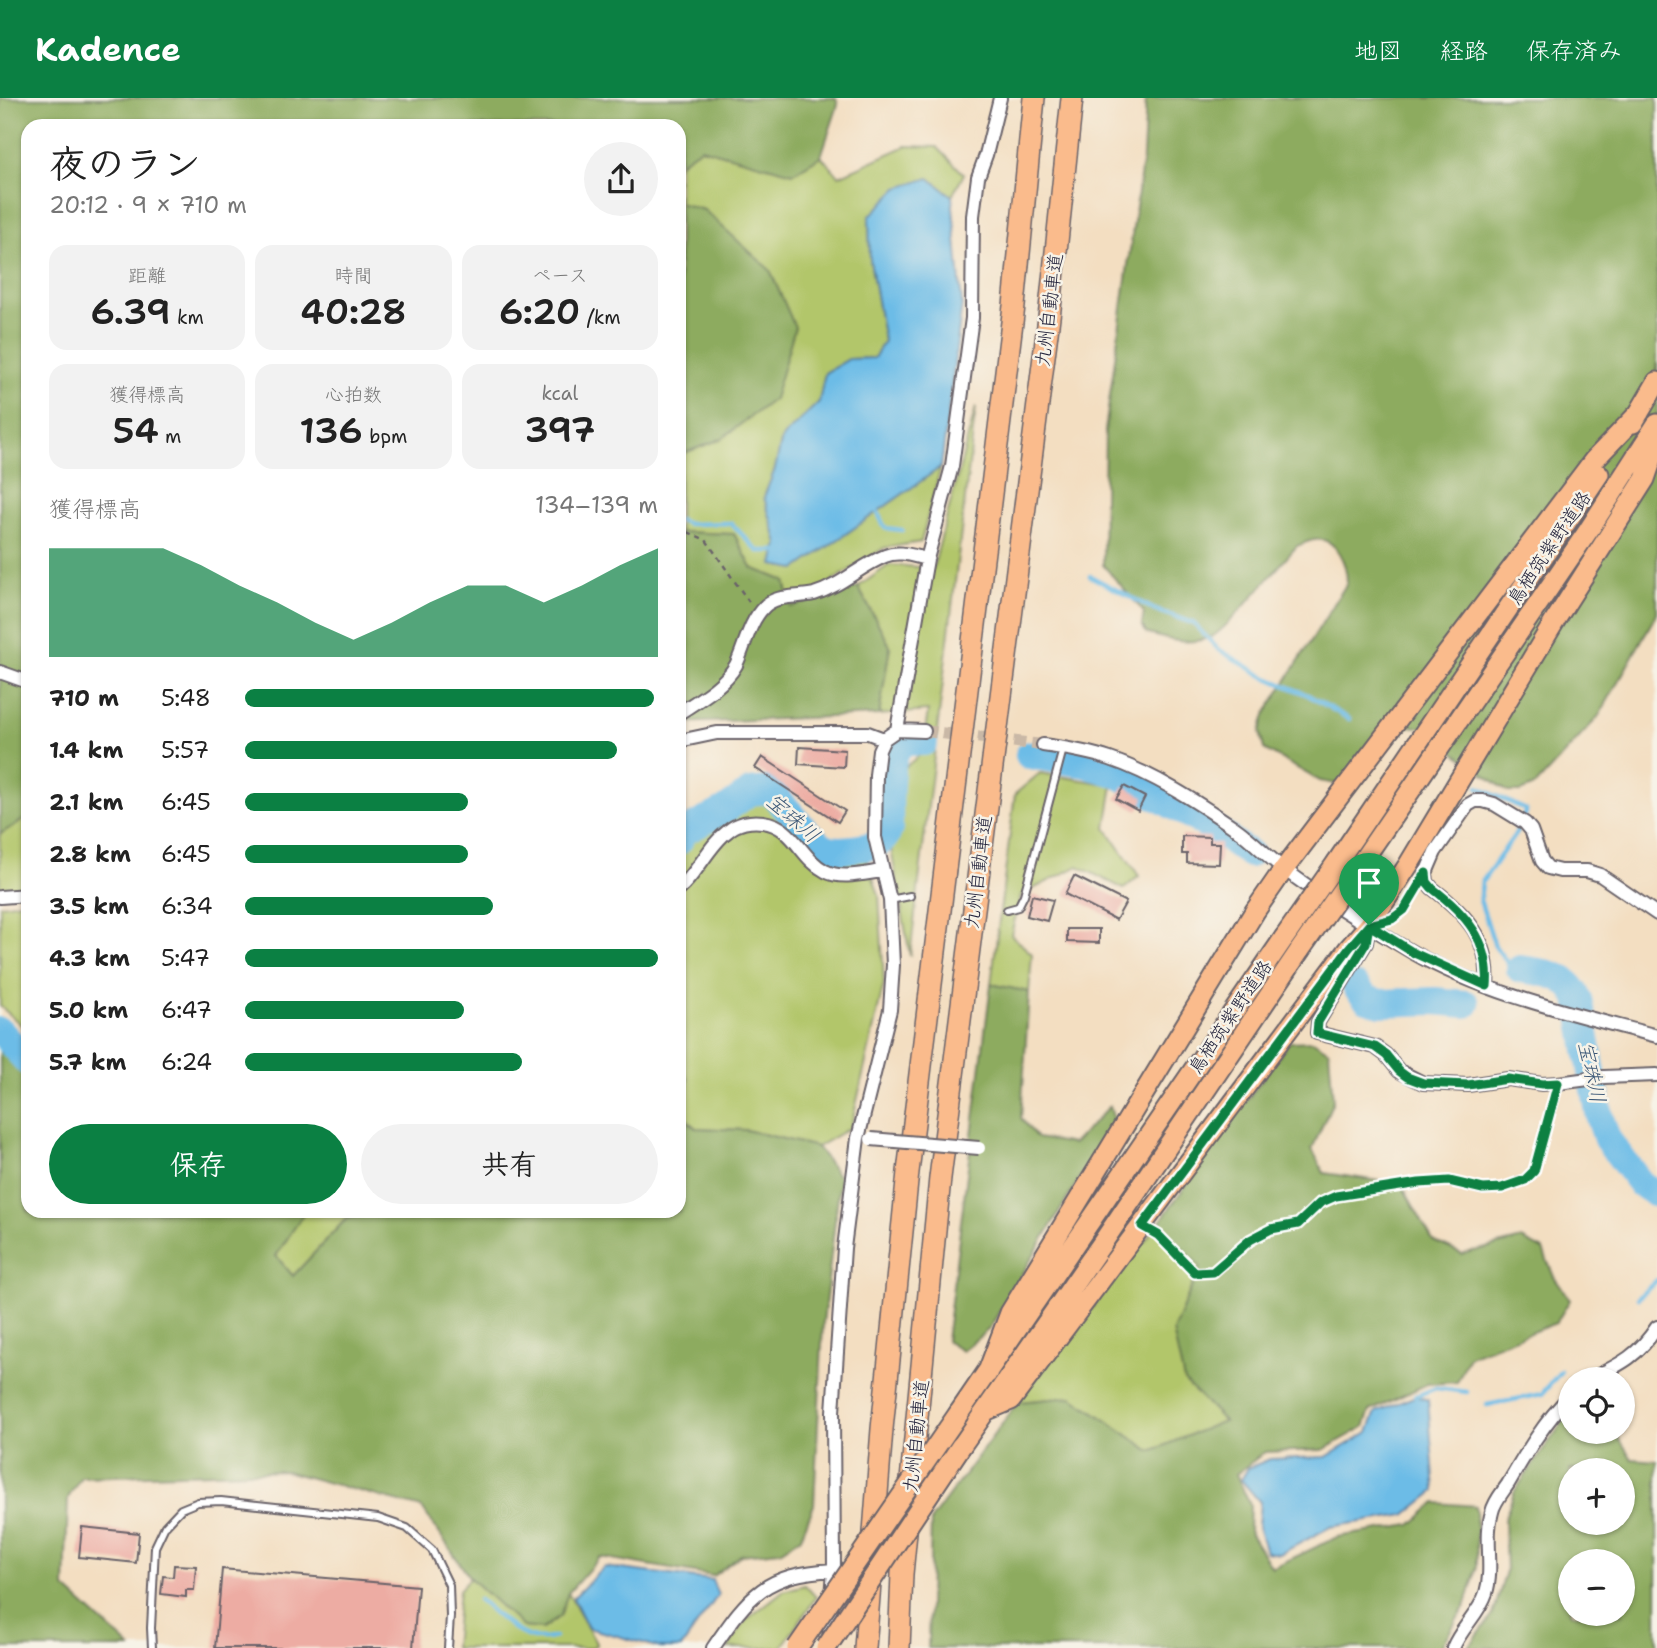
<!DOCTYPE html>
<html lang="ja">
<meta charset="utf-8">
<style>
:root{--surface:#fff;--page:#f2f2f2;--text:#222;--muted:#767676;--accent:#0b8043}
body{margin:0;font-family:"Shantell Sans","Klee One",sans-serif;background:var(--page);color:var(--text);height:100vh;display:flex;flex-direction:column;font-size:26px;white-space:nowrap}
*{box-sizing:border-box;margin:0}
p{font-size:23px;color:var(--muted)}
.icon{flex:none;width:38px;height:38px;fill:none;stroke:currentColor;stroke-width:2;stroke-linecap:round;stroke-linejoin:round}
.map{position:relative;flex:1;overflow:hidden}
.drawer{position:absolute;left:21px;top:21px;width:665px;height:1099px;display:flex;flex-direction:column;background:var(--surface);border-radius:21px;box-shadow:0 2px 5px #0004}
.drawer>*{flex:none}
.buttons{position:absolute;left:1558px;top:1269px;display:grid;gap:14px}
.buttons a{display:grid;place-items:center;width:77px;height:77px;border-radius:50%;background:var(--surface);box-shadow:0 2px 5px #0004;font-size:35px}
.pin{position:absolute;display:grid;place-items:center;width:60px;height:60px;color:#fff;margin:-72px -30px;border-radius:50% 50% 50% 0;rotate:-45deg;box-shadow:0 0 7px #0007}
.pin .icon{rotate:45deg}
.round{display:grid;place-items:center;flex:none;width:74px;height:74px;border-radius:37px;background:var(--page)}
.head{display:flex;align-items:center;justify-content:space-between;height:119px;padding:0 28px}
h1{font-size:38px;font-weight:600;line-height:52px}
.stats{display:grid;grid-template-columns:repeat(3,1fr);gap:10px;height:119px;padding:7px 28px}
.stats div{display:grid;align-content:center;border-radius:18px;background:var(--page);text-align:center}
.stats b{font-size:35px;font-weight:600}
.stats small{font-size:19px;font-weight:400}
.stats p{font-size:19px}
.chart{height:196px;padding:14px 28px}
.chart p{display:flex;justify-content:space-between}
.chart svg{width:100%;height:126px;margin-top:7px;fill:var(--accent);opacity:.7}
.primary-button{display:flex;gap:14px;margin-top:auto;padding:14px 28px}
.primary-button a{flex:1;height:80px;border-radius:42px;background:var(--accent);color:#fff;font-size:28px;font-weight:600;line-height:80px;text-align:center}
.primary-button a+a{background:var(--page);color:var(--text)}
ul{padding:0 28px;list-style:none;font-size:23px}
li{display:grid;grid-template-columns:112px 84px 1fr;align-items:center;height:52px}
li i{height:18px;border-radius:9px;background:var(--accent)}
header{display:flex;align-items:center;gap:42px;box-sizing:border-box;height:98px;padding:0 35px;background:var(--accent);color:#fff}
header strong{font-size:33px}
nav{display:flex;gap:38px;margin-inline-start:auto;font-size:24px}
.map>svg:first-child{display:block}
</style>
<header>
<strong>Kadence</strong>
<nav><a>地図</a><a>経路</a><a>保存済み</a></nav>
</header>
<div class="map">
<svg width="1657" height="1550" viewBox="0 0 1657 1550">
<rect width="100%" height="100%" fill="#f7f3e8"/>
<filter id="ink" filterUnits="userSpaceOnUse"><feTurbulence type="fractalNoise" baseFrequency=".0143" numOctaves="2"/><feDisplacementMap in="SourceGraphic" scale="14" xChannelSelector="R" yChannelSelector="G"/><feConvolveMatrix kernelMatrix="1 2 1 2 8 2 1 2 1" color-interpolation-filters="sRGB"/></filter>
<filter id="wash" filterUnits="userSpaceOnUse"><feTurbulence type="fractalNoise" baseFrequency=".00686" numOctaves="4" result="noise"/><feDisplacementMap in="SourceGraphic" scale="28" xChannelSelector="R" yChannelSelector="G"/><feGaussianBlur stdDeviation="1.57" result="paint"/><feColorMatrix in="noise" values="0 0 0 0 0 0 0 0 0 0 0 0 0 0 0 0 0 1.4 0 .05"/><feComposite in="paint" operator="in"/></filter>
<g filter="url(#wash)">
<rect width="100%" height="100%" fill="#f3dec1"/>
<path fill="#b2c66a" stroke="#6a7452" stroke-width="2" d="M 906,48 L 937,49 L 964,76 L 952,98 L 929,80 L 869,119 L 870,162 L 884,243 L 874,260 L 849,261 L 825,275 L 819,304 L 782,340 L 775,371 L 764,399 L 778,445 L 773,467 L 796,471 L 941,369 L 921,444 L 884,450 L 791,510 L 785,483 L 752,470 L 734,436 L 679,434 L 679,357 L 721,341 L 704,112 L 679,105 L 679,65 L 701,50 L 793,75 L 821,58 L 839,78 Z
M 976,309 L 910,858 L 891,751 L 904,670 L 922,655 L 928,613 L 879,617 L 890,548 L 858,489 L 889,467 L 933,470 Z
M 1040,675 L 1113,687 L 1106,730 L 1139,778 L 1124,791 L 1078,768 L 1021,797 L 1011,837 L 1032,856 L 1029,894 L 991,886 L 1015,696 Z
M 750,705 L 773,705 L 822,756 L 865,757 L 879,797 L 884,885 L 851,1029 L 817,1049 L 746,1032 L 696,1030 L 683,1018 L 688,981 L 679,967 L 679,759 L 692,737 L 731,721 Z
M 28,719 L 28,790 L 0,794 L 0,736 Z
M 28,803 L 28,933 L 0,908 L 0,807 Z
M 305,1113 L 382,1113 L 346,1121 L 293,1178 L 276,1158 Z
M 1159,1125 L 1200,1169 L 1173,1233 L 1224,1323 L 1151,1353 L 1072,1299 L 1018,1304 Z
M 470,1480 L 523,1529 L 542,1531 L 560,1518 L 568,1495 L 597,1547 L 588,1550 L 454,1550 L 459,1492 Z
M 805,1487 L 816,1499 L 781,1550 L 728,1550 L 746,1522 L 783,1493 Z"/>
<path fill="#8dab5e" stroke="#58664c" stroke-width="2" fill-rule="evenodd" d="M 0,0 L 836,0 L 838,7 L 821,58 L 793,75 L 701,50 L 679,65 L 679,28 L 28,28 L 28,719 L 0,736 Z
M 1146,0 L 1657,0 L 1657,515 L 1599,618 L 1535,688 L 1520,694 L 1508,694 L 1422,630 L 1410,628 L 1395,638 L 1342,687 L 1320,683 L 1264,651 L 1260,634 L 1265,617 L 1347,485 C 1347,467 1337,438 1314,442 C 1308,443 1302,446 1297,448 C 1282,464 1226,533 1211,539 C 1188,548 1168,542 1146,535 L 1142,526 L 1144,514 L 1103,467 L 1105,333 L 1143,58 Z
M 679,105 L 704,112 L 770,172 L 795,229 L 774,301 L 721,341 L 679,357 Z
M 679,434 L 734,436 L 752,470 L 785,483 L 791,509 L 858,489 L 890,548 L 879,617 L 679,625 Z
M 991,886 L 1029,894 L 1021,1020 L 1037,1040 L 1073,1046 L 1110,1008 L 1114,1023 L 989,1231 L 962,1253 L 946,1243 Z
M 1313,943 L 1329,953 L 1333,1003 L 1312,1051 L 1324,1075 L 1401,1086 L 1433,1143 L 1462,1156 L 1522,1141 L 1543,1152 L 1554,1179 L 1570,1202 L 1556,1225 L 1469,1258 L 1457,1284 L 1427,1286 L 1370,1313 L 1364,1329 L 1323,1352 L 1265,1354 L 1236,1376 L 1250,1407 L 1249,1433 L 1272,1470 L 1337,1439 L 1411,1427 L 1436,1405 L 1476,1408 L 1477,1469 L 1466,1506 L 1440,1550 L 928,1550 L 931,1422 L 1018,1304 L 1072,1299 L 1151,1353 L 1224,1323 L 1184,1283 L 1173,1233 L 1200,1169 L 1159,1125 L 1289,944 Z
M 0,945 L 28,979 L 28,1113 L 305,1113 L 276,1158 L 293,1178 L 346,1121 L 382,1113 L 679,1113 L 679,967 L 688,981 L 683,1018 L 695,1030 L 746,1032 L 817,1049 L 840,1080 L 823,1225 L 814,1407 L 801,1439 L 780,1453 L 741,1457 L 713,1478 L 600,1459 L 568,1495 L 560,1518 L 542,1531 L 523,1529 L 470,1480 L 422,1410 L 285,1373 L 81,1379 L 68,1400 L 65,1490 L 131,1550 L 0,1550 Z
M 1570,1314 L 1570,1334 L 1615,1334 L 1632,1361 L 1657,1363 L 1657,1550 L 1468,1550 L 1493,1517 L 1506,1473 L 1504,1422 L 1514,1394 ZM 1570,1372 L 1622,1372 L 1622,1424 L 1570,1424 ZM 1570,1463 L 1622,1463 L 1622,1516 L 1570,1516 Z"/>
<path fill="#6cbce7" stroke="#476f91" stroke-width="2" d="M 929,80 L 952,98 L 962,206 L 941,369 L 796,471 L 773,467 L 778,445 L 764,399 L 775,371 L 782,340 L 819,304 L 825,275 L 849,261 L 874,260 L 884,243 L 870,162 L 869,119 L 898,90 Z
M 1416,1298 L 1428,1302 L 1435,1393 L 1405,1417 L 1330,1429 L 1280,1456 L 1266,1454 L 1258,1429 L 1260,1404 L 1241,1382 L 1248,1370 L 1270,1361 L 1326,1359 L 1368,1334 L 1376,1314 Z
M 604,1469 L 712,1482 L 718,1497 L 681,1550 L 661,1550 L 588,1530 L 573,1500 Z"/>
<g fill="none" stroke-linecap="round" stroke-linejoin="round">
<path stroke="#6cbce7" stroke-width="4.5" d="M 876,411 L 885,430 L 902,432
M 679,422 L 688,426 L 731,425 L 758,453 L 781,453
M 1090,478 L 1155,512 L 1193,525 L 1218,551 L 1263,578 L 1308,597 L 1349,621
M 1478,689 L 1526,712 L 1516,735 L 1482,784 L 1480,802 L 1495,848 L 1509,867 L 1520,871
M 1638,1200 L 1657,1182
M 1416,1298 L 1436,1290 L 1467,1294
M 1487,1307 L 1542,1296 L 1561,1273
M 479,1502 C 501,1520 525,1549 555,1539"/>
<path stroke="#6cbce7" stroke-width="28" d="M 1029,657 L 1085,666 L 1117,676 L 1216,732 L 1250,756
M 679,743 L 682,735 L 725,712 L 750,694 L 768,692 C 786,706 809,743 827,750 C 837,754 854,751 865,749 C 878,747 885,744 889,731 C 890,712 886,660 901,647 C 908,642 916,644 924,644
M 1520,871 C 1547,875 1567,875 1579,901 L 1600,1020 L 1607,1041 L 1641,1086 L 1657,1096
M 1356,889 L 1367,901 L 1381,905 L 1435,903 L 1466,906
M 0,933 L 28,964"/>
</g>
<g id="blocks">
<path fill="#edaca3" d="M 799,649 L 845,652 L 844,669 L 798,666 Z
M 762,659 L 845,713 L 838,724 L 755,670 Z
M 1124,688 L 1145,699 L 1138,713 L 1116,701 Z
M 1182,738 L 1210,739 L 1210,745 L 1220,745 L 1219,766 L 1187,765 L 1187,756 L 1182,756 Z
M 1074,778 L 1126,804 L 1116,822 L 1065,796 Z
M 1032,797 L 1053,802 L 1047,823 L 1027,818 Z
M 1067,831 L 1099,831 L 1099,845 L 1067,844 Z
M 82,1429 L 139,1435 L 136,1465 L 79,1459 Z
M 174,1467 L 196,1468 L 194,1492 L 186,1492 L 186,1499 L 161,1496 L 163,1478 L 173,1479 Z
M 222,1471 L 418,1488 L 413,1550 L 215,1550 Z"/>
</g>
</g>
<g filter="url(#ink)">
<use href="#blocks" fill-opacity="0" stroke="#6b646a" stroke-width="2"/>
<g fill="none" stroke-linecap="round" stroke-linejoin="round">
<path stroke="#c9b8a6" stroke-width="12" stroke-dasharray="12 6" stroke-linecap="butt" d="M 924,633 L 1043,647"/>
<defs>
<path id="lane" d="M 890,802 L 910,798
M 1007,812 L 1018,809 L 1024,797 L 1063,651
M 1376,825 C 1406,818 1410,801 1425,776
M 1145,1130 L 1158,1137 L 1195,1175 L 1213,1174 L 1250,1142 L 1271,1131 L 1298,1126 L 1320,1105 L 1336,1098 L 1419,1085 L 1449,1083 L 1483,1092 L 1502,1090 L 1525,1082 L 1534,1073 L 1558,985
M 152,1550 L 151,1530 L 155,1449 L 165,1428 L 181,1411 L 198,1404 L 221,1403 L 378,1420 L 407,1430 L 432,1452 L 449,1487 L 450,1518 L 448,1550"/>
<path id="street" d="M 0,574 L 28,584
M 679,615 C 699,602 724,588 736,567 C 745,548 749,524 764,509 C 776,496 798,500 814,496 C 841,488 860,468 885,458 C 899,452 913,458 927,461
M 897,632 L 927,461 L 952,368 L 972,220 L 973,118 L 978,79 L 986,57 L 1000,0
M 679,643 L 717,635 L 868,635 L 884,641
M 1043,647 C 1065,650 1089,654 1110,661 C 1154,676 1197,704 1235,730 C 1252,742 1267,758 1284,771 C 1324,801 1369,829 1412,854 C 1487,897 1575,916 1657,938
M 679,791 C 698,775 708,748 728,733 C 737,725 751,722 763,724 C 794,728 800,760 825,773 C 841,782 866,775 883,773
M 0,799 L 28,797
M 1368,831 L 1366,845 L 1318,924 L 1317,935 L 1375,949 L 1386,957 L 1399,973 L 1423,985 L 1468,987 L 1508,981 L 1542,986 L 1558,985 L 1604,979 L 1657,977
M 1487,888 C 1491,842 1466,816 1432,790 L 1427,784 L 1426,775 L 1435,754 L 1468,707 L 1475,703 L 1483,703 L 1494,706 L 1525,725 L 1531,732 L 1542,763 L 1548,770 L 1560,773 L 1587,773 L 1600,777 L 1657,816
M 1591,1281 C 1621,1266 1638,1258 1657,1229
M 829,1541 L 834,1472 L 833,1314 L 844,1150 L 858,1040 L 890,912 L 893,867 L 890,802 L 875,739 L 876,677 L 879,652 L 884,641 L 897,632 L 924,633
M 713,1550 C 750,1496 765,1476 834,1472
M 1453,1550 C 1461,1530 1479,1516 1486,1495 C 1494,1469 1484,1440 1492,1414 C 1494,1404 1502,1395 1508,1386 C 1526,1355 1544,1324 1570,1298"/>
<path id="primary" d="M 1633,325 L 1657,284
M 1337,764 L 1599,376
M 1354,775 L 1588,433 L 1657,326
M 987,1276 L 1010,1215 L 1255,813 L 1284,771 L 1594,362 L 1639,315
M 985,1313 L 1011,1302 L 1349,850 L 1369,827 L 1409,766 L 1556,521 L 1645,381 L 1657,346
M 959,1315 L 1284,840
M 961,1348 L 1103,1144 L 1300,852"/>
<path id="highway" d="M 865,1550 L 882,1331 L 908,1074 L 1014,208 L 1034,0
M 899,1550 L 902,1476 L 940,1080 L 1050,211 L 1072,0"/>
</defs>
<use href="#lane" stroke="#6b646a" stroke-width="10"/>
<use href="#street" stroke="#6b646a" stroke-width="16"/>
<use href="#primary" stroke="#6b646a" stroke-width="23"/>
<use href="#highway" stroke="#6b646a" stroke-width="24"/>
<path stroke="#6b646a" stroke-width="2.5" stroke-dasharray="5 5" stroke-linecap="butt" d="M 679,430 L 706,442 L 749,504"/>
<use href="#lane" stroke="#fff" stroke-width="6"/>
<use href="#street" stroke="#fff" stroke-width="12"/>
<use href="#primary" stroke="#fabb8c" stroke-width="19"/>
<use href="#highway" stroke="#fabb8c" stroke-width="21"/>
<defs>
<path id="street-bridge" d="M 871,1041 L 979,1050"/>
<path id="primary-bridge" d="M 1284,840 L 1337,764
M 1300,852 L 1354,775
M 797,1550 L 959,1315
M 826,1550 L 961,1348"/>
</defs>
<use href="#street-bridge" stroke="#6b646a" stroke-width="16" stroke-linecap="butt"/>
<use href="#primary-bridge" stroke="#6b646a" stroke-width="23" stroke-linecap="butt"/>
<use href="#street-bridge" stroke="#fff" stroke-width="12"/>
<use href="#primary-bridge" stroke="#fabb8c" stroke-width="19"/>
</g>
</g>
<g fill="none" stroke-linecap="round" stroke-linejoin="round" filter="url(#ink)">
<defs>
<path id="route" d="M 1369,827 L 1349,850 L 1142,1128 L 1158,1137 L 1195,1175 L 1213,1174 L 1250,1142 L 1271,1131 L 1298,1126 L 1320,1105 L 1336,1098 L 1419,1085 L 1449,1083 L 1483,1091 L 1502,1090 L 1525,1082 L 1534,1073 L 1558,985 L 1542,986 L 1508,981 L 1468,987 L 1423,985 L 1407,979 L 1399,973 L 1386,957 L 1375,949 L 1317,935 L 1318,924 L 1366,845 L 1369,827 L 1414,855 L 1487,888 C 1491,844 1465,815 1432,790 L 1427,784 L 1426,775 L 1404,812 L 1392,821 L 1369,827"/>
</defs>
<use href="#route" stroke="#fff" stroke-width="14"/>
<use href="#route" stroke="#0b8043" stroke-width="9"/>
</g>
<g text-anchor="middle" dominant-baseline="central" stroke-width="5" stroke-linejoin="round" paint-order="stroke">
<g font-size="19" fill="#22223b" stroke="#f7f3e8">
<text transform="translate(1049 212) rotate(-83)">九州自動車道</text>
<text transform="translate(1549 450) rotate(-56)">鳥栖筑紫野道路</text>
<text transform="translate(978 774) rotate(-83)">九州自動車道</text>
<text transform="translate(1230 919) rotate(-56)">鳥栖筑紫野道路</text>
<text transform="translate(916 1338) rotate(-84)">九州自動車道</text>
</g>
<g font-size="21" font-style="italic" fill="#3c5877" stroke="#f7f3e8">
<text transform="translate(793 720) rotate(41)">宝珠川</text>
<text transform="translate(1592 974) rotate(78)">宝珠川</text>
</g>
</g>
</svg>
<div class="buttons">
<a><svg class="icon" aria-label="locate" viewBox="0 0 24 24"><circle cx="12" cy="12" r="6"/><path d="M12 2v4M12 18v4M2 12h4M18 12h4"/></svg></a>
<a>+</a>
<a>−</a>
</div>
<div class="pin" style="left:1369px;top:827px;background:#1e9e55"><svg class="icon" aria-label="arrive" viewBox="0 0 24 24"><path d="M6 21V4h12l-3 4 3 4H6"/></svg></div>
<section class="drawer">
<div class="head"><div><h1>夜のラン</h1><p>20:12 · 9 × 710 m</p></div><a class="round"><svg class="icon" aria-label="share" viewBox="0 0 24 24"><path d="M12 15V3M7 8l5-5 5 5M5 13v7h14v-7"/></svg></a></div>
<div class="stats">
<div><p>距離</p><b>6.39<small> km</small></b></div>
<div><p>時間</p><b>40:28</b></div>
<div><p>ペース</p><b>6:20<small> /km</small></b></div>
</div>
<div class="stats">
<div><p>獲得標高</p><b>54<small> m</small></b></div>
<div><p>心拍数</p><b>136<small> bpm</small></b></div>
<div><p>kcal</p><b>397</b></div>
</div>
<div class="chart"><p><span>獲得標高</span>134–139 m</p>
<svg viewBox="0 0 160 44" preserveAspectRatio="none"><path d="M0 44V6L10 6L20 6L30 6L40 12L50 19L60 25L70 32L80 38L90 32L100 25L110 19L120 19L130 25L140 19L150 12L160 6V44z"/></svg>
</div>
<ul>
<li><b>710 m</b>5:48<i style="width:99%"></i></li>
<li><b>1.4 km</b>5:57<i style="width:90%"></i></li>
<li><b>2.1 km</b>6:45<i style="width:54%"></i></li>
<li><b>2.8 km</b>6:45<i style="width:54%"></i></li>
<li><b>3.5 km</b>6:34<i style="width:60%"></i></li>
<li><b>4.3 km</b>5:47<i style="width:100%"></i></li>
<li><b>5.0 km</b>6:47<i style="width:53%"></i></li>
<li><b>5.7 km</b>6:24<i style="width:67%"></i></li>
</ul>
<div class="primary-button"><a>保存</a><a>共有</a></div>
</section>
</div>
